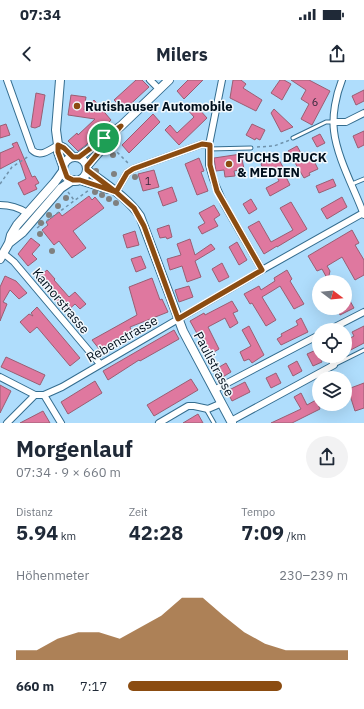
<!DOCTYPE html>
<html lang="de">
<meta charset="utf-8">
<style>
:root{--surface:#fff;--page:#f2f2f3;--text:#1f2937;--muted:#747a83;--accent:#8b4c11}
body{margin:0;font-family:"IBM Plex Sans",sans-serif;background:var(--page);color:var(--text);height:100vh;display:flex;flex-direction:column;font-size:15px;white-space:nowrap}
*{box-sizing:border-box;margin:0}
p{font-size:13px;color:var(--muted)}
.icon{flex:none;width:22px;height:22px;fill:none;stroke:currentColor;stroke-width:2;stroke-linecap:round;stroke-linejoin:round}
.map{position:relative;height:343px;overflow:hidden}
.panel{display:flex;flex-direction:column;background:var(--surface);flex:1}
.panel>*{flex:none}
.needle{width:26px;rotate:106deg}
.tools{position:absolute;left:312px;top:195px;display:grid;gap:8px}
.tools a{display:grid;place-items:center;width:40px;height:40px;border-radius:50%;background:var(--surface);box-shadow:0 4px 16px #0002;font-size:20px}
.pin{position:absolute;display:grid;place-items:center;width:34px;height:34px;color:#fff;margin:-17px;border:2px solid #fff;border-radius:50%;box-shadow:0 1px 4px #0007}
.round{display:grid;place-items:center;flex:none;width:42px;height:42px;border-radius:21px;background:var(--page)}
.summary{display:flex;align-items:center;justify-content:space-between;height:68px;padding:0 16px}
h1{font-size:22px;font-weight:800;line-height:30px}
.stats{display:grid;grid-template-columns:repeat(3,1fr);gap:6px;height:68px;padding:4px 16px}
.stats div{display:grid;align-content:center}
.stats b{font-size:20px;font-weight:800}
.stats small{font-size:11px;font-weight:400}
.stats p{font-size:11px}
.chart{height:112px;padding:8px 16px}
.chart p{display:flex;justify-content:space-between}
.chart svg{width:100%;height:72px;margin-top:4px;fill:var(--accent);opacity:.7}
ul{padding:0 16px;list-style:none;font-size:13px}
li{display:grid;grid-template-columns:64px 48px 1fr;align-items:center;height:30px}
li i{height:10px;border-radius:5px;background:var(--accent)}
.status{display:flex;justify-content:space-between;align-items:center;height:28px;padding:0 20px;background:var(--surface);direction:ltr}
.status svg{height:11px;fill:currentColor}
header{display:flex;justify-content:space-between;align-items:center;height:52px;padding:0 16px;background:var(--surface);font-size:18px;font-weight:800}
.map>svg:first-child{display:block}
</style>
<div class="status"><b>07:34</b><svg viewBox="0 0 49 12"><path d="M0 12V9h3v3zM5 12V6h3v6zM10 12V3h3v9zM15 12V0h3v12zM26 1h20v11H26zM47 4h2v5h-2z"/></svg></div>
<header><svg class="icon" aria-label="back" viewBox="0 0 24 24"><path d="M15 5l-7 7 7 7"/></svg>Milers<svg class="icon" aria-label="share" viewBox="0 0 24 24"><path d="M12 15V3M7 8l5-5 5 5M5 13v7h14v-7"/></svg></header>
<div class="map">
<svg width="364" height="343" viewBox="0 0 364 343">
<rect width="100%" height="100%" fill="#afddfc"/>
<path fill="#df789f" stroke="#995e73" d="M 136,0 L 142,0 L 149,7 L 124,30 L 114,20 Z
M 188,0 L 203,0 L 184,19 L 177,11 Z
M 233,0 L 241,0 L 246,4 L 243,8 L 262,20 L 256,31 L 230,18 Z
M 280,0 L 284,0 L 291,4 L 282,20 L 271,13 Z
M 291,0 L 309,0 L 330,11 L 312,45 L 301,39 L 309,24 L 301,19 L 306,10 Z
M 364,10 L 364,21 L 356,25 L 352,16 Z
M 36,13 L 45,15 L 40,46 L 35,48 L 31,47 Z
M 71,15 L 86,17 L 84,30 L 94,20 L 111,40 L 86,65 L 78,71 L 68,61 L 77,53 L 78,55 L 95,39 L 68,35 Z
M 192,25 L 196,30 L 198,28 L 207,38 L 179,65 L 165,50 L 170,45 L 177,53 L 194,37 L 187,29 Z
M 274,29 L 293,47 L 281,52 L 271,33 Z
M 153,34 L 160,42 L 129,73 L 122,65 Z
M 6,44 L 10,55 L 0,58 L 0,46 Z
M 252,44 L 265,50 L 260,60 L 256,58 L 255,60 L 246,55 Z
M 364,51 L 364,65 L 358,68 L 353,56 Z
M 320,54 L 325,63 L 317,67 L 312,58 Z
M 17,62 L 32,97 L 35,96 L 39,103 L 35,105 L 37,109 L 24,115 L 18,103 L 26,99 L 19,79 L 0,89 L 0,73 L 14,67 L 12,64 Z
M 297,66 L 306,82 L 313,79 L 318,89 L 309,93 L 310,95 L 304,98 L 288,71 Z
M 241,74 L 244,89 L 234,91 L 235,96 L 225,97 L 224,90 L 216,91 L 214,78 Z
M 273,77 L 276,82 L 279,80 L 287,94 L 285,95 L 290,105 L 270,116 L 266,108 L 279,101 L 272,87 L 264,91 L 261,84 Z
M 199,78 L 204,91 L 201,92 L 208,111 L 197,115 L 185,84 Z
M 154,90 L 159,107 L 143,111 L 138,94 Z
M 333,99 L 336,106 L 319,113 L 316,106 Z
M 172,107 L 177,121 L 163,126 L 158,112 Z
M 89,116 L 92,120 L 95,117 L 104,128 L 73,151 L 86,168 L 72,178 L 59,161 L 54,165 L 42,150 L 48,145 L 46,142 L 59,132 L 62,136 Z
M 342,117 L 347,127 L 327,139 L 321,129 Z
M 251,119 L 257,129 L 249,134 L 243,124 Z
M 291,122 L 307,149 L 277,167 L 277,166 L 264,174 L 248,147 L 259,141 L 271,162 L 293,150 L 280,128 Z
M 214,125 L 220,135 L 214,139 L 218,146 L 202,154 L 198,147 L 205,143 L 199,133 Z
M 169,145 L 172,157 L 167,159 L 166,157 L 160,158 L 157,149 Z
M 352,150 L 359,163 L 355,165 L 364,180 L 364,195 L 355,200 L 342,177 L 327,186 L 330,191 L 328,200 L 322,189 L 317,191 L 308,176 Z
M 135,151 L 139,165 L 127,168 L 123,155 Z
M 31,158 L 40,165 L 32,174 L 37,179 L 28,186 L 18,174 Z
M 190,159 L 195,175 L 211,164 L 215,169 L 195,181 L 201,197 L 187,202 L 182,186 L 170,190 L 167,179 L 181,175 L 177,164 Z
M 237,162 L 247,180 L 239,185 L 229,167 Z
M 141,176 L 146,188 L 136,192 L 131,179 Z
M 222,183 L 229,197 L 219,202 L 212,189 Z
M 47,190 L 55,199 L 54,200 L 69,217 L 75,212 L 86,224 L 80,229 L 75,224 L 66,232 L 36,199 Z
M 287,190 L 292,199 L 290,201 L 304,224 L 294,229 L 280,206 L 272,211 L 262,217 L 276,240 L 266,246 L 252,223 L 250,224 L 244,214 L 259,206 L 261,210 L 275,201 L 274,198 Z
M 5,196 L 16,201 L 27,213 L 19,219 L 10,210 L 3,222 L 7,224 L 0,241 L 0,207 Z
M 152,198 L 160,220 L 162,219 L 168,232 L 130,247 L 132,252 L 100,270 L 92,260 L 137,235 L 129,207 Z
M 189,206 L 193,217 L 179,222 L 175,210 Z
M 349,219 L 354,228 L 340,235 L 337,228 L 345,228 L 345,221 Z
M 232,221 L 238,231 L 233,233 L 238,243 L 230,248 L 225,238 L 208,247 L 219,269 L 209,275 L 190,241 L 204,233 L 205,235 Z
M 37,227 L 80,278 L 70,286 L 37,247 L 30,253 L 20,242 L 29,234 L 33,236 L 31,233 Z
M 301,238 L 308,252 L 281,265 L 277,259 L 282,256 L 281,254 L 298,245 L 296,241 Z
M 249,246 L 264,275 L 252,283 L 249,279 L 244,281 L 240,272 L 251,266 L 242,250 Z
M 364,246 L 364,263 L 345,273 L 345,261 L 354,256 L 352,252 Z
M 174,250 L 179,259 L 140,281 L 139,280 L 108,300 L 103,291 Z
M 316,270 L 322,282 L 313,286 L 307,274 Z
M 6,277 L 45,295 L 40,305 L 1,287 Z
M 297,281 L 302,291 L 293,296 L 288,286 Z
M 226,283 L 231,292 L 221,298 L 216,289 Z
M 276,293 L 281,303 L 271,308 L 266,298 Z
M 191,299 L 198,310 L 154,336 L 147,325 Z
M 95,301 L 102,313 L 68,334 L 61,322 Z
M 245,302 L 250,312 L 232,321 L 227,311 Z
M 364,303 L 364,328 L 355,331 L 348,309 Z
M 0,305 L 11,311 L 0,333 Z
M 301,313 L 307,325 L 316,320 L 320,329 L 292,343 L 271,343 L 301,329 L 294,317 Z
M 43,331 L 50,343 L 20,343 Z
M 198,334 L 203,343 L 183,343 Z"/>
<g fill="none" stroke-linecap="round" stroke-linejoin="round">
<defs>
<path id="lane" d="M 293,58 L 326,42 L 334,42
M 209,69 L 251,68
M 352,104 L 364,99
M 334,285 L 364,270
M 206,329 L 214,343"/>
<path id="street" d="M 7,0 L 32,70 C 40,78 50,70 58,65
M 150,0 L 159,9
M 222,0 L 209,65 L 209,85 L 213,99 L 224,124 L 262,190
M 342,0 C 336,15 332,35 334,51 C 337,78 355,110 364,135
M 334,42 L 346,42 L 364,33
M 116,112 L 127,93 L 133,89 L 202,64 L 209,65
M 0,125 C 11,125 18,127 27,133
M 3,173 L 14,182 L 100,284
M 329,250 L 364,232
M 0,297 L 35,315
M 214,310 L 319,255
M 44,315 L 61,343
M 231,341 L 334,285 L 330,276
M 7,343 L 35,315 L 44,315 L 62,307 L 262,190 L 363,133
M 159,343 L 188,326 L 194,326 L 208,329 L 222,323"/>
<path id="secondary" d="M 60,0 L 56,50 L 58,65 L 58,72 L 63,86
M 58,65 L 64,68 L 73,77
M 79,77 L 121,46 L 169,0
M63 89a12 12 0 1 1 24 0a12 12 0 1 1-24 0Z
M 87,86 L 113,56
M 87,90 C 105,104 127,117 140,136 L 183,251 L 232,343
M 80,100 L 108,109
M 9,163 L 23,152 L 61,108 L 73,100
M 0,179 L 9,163 L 11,155 L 17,145 L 55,102 L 63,91"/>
</defs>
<use href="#lane" stroke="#346d8f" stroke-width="5"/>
<use href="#street" stroke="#346d8f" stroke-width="8"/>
<use href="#secondary" stroke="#346d8f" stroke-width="10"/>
<path stroke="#6f92ab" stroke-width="1.5" stroke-dasharray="3 3" stroke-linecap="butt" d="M 257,67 L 274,66 L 290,60
M 113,68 L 129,84
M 0,104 L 12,87 L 29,76
M 68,112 L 74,120
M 37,148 L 89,110"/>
<use href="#lane" stroke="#fff" stroke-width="3"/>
<use href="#street" stroke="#fff" stroke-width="6"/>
<use href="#secondary" stroke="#fff" stroke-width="8"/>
</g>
<g fill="#7f807f">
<circle cx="113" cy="75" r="3"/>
<circle cx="96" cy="91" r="3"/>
<circle cx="114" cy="94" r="3"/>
<circle cx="135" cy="97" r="3"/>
<circle cx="95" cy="112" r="3"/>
<circle cx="102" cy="115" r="3"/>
<circle cx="66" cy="118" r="3"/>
<circle cx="109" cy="119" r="3"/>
<circle cx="116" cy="123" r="3"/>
<circle cx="58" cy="126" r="3"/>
<circle cx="49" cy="135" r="3"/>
<circle cx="41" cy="143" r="3"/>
<circle cx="40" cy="154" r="3"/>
<circle cx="52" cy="171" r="3"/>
</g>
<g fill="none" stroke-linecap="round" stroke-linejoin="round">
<defs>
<path id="route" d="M 104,58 L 79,77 L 73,77 L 64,68 L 58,65 L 58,72 L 67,97 L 73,100 L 80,100 L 116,112 L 134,128 L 144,146 L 178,239 L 262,190 L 217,111 L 210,85 L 210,65 L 202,64 L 133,89 L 127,93 L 116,112 L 87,90 L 87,86 L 121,46 L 104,58"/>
</defs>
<use href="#route" stroke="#fff" stroke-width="8"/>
<use href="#route" stroke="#8b4c11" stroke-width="5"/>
</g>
<g fill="#8b4c11" stroke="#f2f8fc" stroke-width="1.5">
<circle cx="77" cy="26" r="4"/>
<circle cx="229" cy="84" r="4"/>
</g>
<g text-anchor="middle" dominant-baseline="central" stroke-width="3" stroke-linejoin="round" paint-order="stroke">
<g font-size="11" fill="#38293d">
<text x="315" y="22">6</text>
<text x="148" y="101">1</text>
</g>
<g font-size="13" font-weight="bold" fill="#000f1c" stroke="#f2f8fc" text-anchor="start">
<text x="85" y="26">Rutishauser Automobile</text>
<text x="237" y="77">FUCHS DRUCK<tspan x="237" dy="15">&amp; MEDIEN</tspan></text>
</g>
<g font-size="13" fill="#000f1c" stroke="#f2f8fc">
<text transform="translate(61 221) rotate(50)">Kamorstrasse</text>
<text transform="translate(122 259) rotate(-30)">Rebenstrasse</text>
<text transform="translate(214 284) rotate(62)">Paulistrasse</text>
</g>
</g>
</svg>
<div class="tools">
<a><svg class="needle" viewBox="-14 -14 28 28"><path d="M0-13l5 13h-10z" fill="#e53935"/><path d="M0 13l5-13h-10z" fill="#747a83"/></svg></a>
<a><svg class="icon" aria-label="locate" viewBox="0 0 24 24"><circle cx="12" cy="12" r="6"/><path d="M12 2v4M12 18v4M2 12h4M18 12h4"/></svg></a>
<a><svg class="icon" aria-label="layers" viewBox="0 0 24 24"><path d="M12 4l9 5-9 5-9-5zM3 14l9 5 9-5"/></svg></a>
</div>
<div class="pin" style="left:104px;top:58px;background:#1e9e55"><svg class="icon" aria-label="arrive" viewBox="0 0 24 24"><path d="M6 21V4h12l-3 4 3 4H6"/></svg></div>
</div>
<section class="panel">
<div class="summary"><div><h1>Morgenlauf</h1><p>07:34 · 9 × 660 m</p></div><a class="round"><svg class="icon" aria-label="share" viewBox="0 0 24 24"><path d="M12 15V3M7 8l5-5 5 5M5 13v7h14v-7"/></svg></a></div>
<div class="stats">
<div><p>Distanz</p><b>5.94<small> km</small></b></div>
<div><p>Zeit</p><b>42:28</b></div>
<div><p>Tempo</p><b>7:09<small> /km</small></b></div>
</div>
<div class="chart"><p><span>Höhenmeter</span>230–239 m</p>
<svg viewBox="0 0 160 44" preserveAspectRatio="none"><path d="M0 44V38L10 38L20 31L30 27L40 27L50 31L60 24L70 17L80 6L90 6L100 17L110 27L120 34L130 38L140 38L150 38L160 38V44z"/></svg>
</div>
<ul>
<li><b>660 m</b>7:17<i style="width:70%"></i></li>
</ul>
</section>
